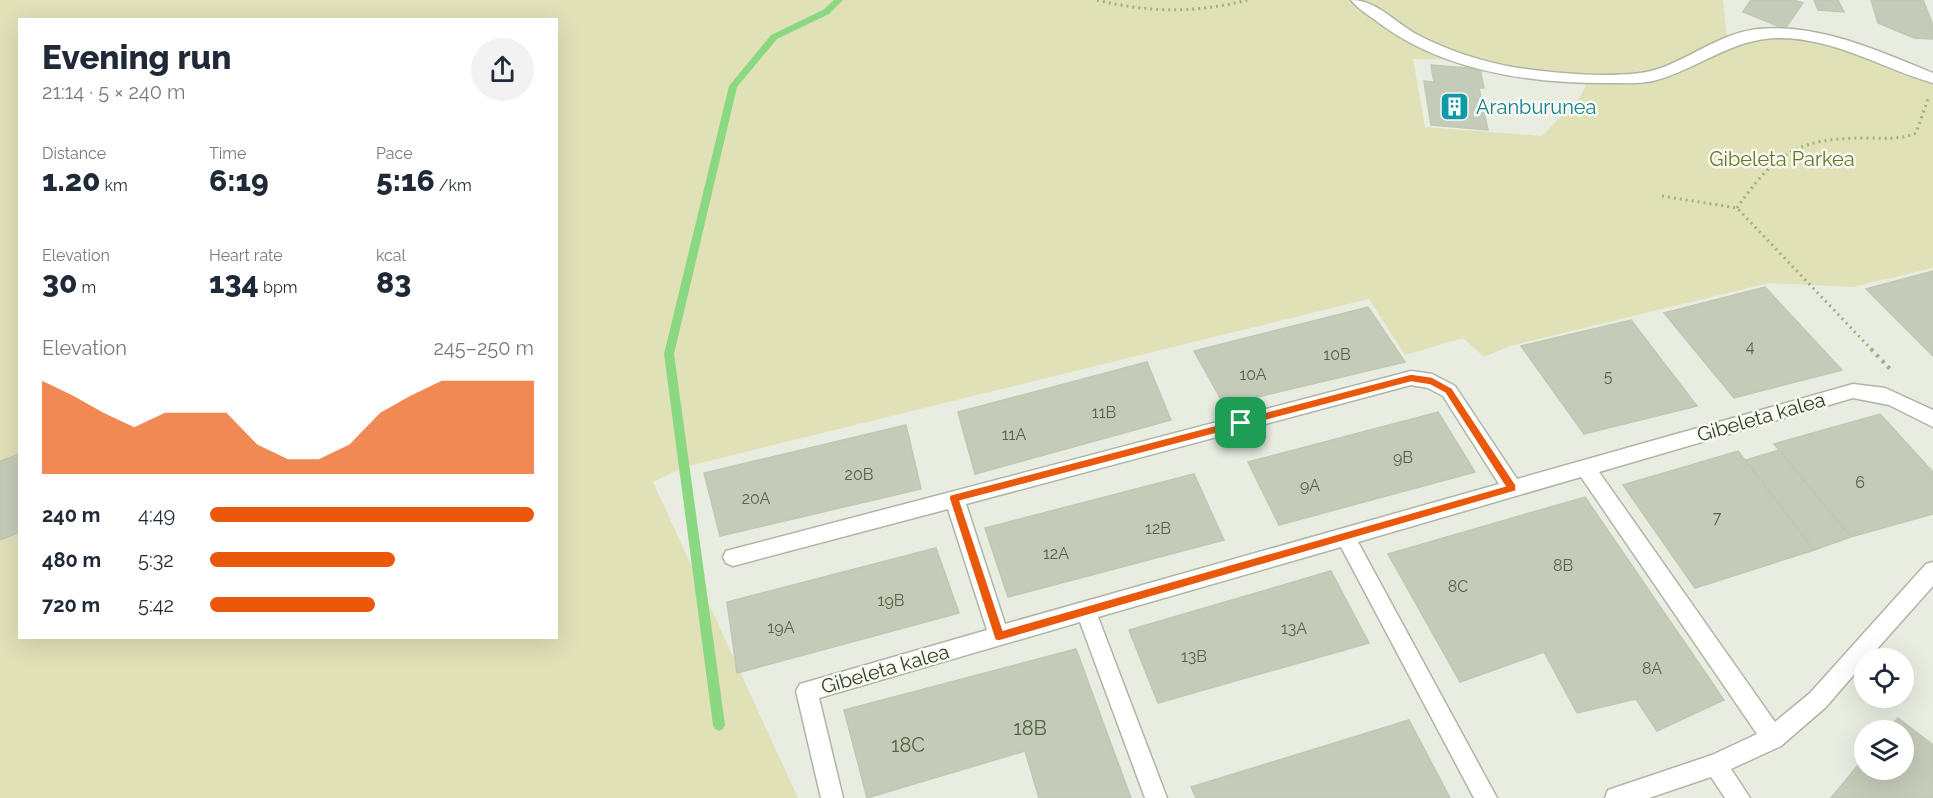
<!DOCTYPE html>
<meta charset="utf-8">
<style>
:root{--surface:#fff;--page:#f2f2f3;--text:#1f2937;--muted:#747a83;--accent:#ea580c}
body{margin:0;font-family:Raleway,sans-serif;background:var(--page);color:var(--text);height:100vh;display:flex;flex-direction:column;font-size:22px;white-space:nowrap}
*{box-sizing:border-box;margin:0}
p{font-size:20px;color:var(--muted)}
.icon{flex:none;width:33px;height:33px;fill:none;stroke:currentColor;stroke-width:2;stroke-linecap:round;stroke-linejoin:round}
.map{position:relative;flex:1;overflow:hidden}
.drawer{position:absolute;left:18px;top:18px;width:540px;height:621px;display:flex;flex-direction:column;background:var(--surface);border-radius:0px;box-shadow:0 6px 24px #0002}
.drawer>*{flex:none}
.fabs{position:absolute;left:1854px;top:648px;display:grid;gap:12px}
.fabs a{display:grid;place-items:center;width:60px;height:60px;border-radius:50%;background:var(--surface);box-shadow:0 6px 24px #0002;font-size:30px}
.pin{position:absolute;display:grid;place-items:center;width:51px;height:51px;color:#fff;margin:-26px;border-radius:12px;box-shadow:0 3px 9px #0006}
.round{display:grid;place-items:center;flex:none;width:63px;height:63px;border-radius:32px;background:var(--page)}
.head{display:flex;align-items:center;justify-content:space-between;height:102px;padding:0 24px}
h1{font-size:33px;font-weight:800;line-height:45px}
.metrics{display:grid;grid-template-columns:repeat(3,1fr);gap:9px;height:102px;padding:6px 24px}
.metrics div{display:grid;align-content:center}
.metrics b{font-size:30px;font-weight:800}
.metrics small{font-size:16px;font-weight:400}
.metrics p{font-size:16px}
.chart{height:168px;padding:12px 24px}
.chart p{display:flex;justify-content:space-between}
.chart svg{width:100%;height:108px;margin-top:6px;fill:var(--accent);opacity:.7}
ul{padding:0 24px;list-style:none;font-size:20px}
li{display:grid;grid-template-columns:96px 72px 1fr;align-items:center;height:45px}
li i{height:15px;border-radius:8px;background:var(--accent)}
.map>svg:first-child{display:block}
</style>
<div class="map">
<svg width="1933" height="798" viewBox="0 0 1933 798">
<rect width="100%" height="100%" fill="#e9ede1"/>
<path fill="#e0e1b7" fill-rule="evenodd" d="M 0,0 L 1723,0 L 1727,42 L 1799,35 L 1933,78 L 1933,268 L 1853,287 L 1769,283 L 1510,346 L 1484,357 L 1463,338 L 1405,355 L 1369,299 L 684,467 L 653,482 L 798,798 L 0,798 ZM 20,20 L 556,20 L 556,638 L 20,638 ZM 1413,59 L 1465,60 L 1588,81 L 1580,97 L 1542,136 L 1425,127 Z"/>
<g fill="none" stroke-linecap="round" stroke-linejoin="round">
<path fill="#8bd883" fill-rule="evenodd" d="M 834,0 L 843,0 L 829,14 L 777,39 L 737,87 L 674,354 L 725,725 L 723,729 L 719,731 L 715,729 L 713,725 L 664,354 L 729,86 L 771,35 L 823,10 Z"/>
</g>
<path fill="#c5cbb9" stroke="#c0c7b2" stroke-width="1.5" d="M 1751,0 L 1794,0 L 1803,3 L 1785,29 L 1743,12 Z
M 1814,0 L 1838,0 L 1844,12 L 1818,10 Z
M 1871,0 L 1923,0 L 1933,25 L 1933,39 L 1914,38 L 1878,23 Z
M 1431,65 L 1480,69 L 1484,88 L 1479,88 L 1488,130 L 1431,125 L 1424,81 L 1434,82 Z
M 1933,271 L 1933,356 L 1866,289 Z
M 1765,287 L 1842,370 L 1734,398 L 1664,313 Z
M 1368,307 L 1405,362 L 1224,405 L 1194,351 Z
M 1631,320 L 1697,406 L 1584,434 L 1521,346 Z
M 1147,362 L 1171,420 L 975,474 L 958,412 Z
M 1438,412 L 1475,472 L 1279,525 L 1248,462 Z
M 1880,414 L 1933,472 L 1933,514 L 1851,537 L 1774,444 Z
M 906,425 L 921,489 L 720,536 L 704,473 Z
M 1779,450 L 1851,537 L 1814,550 L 1746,460 Z
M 1738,451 L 1814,550 L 1695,588 L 1623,485 Z
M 20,454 L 20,532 L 0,540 L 0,461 Z
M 1194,474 L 1224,540 L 1008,597 L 985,528 Z
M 1585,497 L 1724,700 L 1657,731 L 1636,699 L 1577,713 L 1544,652 L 1460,682 L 1388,554 Z
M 936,548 L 959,613 L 737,673 L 727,602 Z
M 1331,571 L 1369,643 L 1158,703 L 1129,630 Z
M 1076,649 L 1131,798 L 1039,798 L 1025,751 L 867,798 L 844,710 Z
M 1898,718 L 1933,745 L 1933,798 L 1831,798 L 1864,758 L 1864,770 L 1904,770 L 1904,730 L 1887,730 Z
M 1409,720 L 1450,798 L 1196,798 L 1191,787 Z"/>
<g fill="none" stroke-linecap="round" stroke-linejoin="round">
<defs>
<path id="street" d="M 1351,0 C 1377,0 1395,23 1418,35 C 1447,50 1480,61 1512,67 C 1548,73 1628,81 1661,68 C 1694,56 1722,33 1758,29 C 1818,23 1879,51 1933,73 L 1933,83 C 1881,68 1833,37 1777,38 C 1730,39 1697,70 1653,81 C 1640,84 1626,83 1613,83 C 1532,84 1445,72 1379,23 C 1370,16 1358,9 1351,0 Z
M 1411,371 L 1432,374 L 1455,386 L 1517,479 L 1853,384 L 1885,388 L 1933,410 L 1933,427 L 1889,405 L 1853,398 L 1599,472 L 1775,722 L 1810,693 L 1926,564 L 1933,562 L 1933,586 L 1869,658 L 1864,658 L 1864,663 L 1826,707 L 1781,746 L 1731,769 L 1750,798 L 1725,798 L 1711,777 L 1649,798 L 1605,798 L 1608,790 L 1712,755 L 1757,734 L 1581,477 L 1358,542 L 1497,798 L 1474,798 L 1341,547 L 1098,617 L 1167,798 L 1145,798 L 1080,622 L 819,698 L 843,798 L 821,798 L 796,691 L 800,684 L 987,630 L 948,509 L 733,566 L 726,563 L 723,557 L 726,551 ZM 1411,385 L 1428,388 L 1443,396 L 1499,484 L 1005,624 L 966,504 Z"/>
</defs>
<use href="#street" stroke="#aeb6a3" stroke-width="3"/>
<path stroke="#9db47e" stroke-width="3" stroke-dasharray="2 4" stroke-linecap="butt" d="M 1097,0 C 1149,13 1196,13 1248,0
M 1662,196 L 1737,208 L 1872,350
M 1737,208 C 1775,153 1798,138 1866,138 C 1884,138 1900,140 1916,133 L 1928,99"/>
<path stroke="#9db47e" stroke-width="4" stroke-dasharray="3 5" stroke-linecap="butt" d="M 1871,349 L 1891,370"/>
<use href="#street" fill="#fff" fill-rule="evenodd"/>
</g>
<path fill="#ea580c" stroke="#fff" stroke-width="1.5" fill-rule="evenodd" d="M 1411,374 L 1432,377 L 1452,388 L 1516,485 L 1516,491 L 999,641 L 995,640 L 949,498 L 950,495 ZM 1411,382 L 1430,385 L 1445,393 L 1505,486 L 1003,630 L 960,501 Z"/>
<defs>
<symbol id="building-square" viewBox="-11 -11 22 22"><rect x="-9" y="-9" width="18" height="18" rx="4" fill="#0f9aa8" stroke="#f7f9f2"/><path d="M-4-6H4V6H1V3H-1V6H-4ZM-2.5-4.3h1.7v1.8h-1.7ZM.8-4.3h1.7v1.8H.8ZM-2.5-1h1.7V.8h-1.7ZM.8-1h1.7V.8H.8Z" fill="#fff"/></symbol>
</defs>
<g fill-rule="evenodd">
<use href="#building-square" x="1438" y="90" width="33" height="33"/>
</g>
<g text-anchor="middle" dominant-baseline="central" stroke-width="5" stroke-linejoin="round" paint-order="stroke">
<g font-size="16" fill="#556346">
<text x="1750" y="346">4</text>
<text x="1337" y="354">10B</text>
<text x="1253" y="374">10A</text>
<text x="1608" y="376">5</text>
<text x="1104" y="412">11B</text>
<text x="1014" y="434">11A</text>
<text x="1403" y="457">9B</text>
<text x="859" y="474">20B</text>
<text x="1860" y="482">6</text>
<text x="1310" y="485">9A</text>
<text x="756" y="498">20A</text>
<text x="1717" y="517">7</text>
<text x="1158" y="528">12B</text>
<text x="1056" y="553">12A</text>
<text x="1563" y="565">8B</text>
<text x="1458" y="586">8C</text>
<text x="891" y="600">19B</text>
<text x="781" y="627">19A</text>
<text x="1294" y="628">13A</text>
<text x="1194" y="656">13B</text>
<text x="1652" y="668">8A</text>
</g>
<g font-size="20" fill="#0d838f" stroke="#f7f9f2" text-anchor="start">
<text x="1476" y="107">Aranburunea</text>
</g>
<g font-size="20" fill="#6a7624" stroke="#f7f9f2">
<text x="1782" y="159">Gibeleta Parkea</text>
</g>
<g font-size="20" fill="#30401f" stroke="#f7f9f2">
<text transform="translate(1761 417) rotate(-16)">Gibeleta kalea</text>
<text transform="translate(885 669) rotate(-16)">Gibeleta kalea</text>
</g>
<g font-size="20" fill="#556346">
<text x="1030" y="728">18B</text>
<text x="908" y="745">18C</text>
</g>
</g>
</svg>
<div class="fabs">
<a><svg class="icon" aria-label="locate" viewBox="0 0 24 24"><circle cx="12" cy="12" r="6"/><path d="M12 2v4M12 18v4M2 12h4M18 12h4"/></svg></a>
<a><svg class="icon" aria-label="layers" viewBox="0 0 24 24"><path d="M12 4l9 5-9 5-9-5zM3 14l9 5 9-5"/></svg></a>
</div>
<div class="pin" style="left:1241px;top:423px;background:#1e9e55"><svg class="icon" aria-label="arrive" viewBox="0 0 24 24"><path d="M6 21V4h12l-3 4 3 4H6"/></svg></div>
<section class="drawer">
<div class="head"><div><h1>Evening run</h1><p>21:14 · 5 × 240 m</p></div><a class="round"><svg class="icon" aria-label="share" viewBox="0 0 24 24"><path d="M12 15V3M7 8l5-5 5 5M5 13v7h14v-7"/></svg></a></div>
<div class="metrics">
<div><p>Distance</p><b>1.20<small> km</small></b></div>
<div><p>Time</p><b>6:19</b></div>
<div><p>Pace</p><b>5:16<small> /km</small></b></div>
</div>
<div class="metrics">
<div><p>Elevation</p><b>30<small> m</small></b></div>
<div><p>Heart rate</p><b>134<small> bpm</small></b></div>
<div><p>kcal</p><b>83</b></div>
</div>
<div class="chart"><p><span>Elevation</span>245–250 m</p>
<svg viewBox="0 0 160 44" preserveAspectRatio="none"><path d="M0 44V6L10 12L20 19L30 25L40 19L50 19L60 19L70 32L80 38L90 38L100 32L110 19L120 12L130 6L140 6L150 6L160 6V44z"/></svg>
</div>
<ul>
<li><b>240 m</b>4:49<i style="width:100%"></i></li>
<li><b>480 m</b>5:32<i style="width:57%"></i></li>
<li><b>720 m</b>5:42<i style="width:51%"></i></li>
</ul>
</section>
</div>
